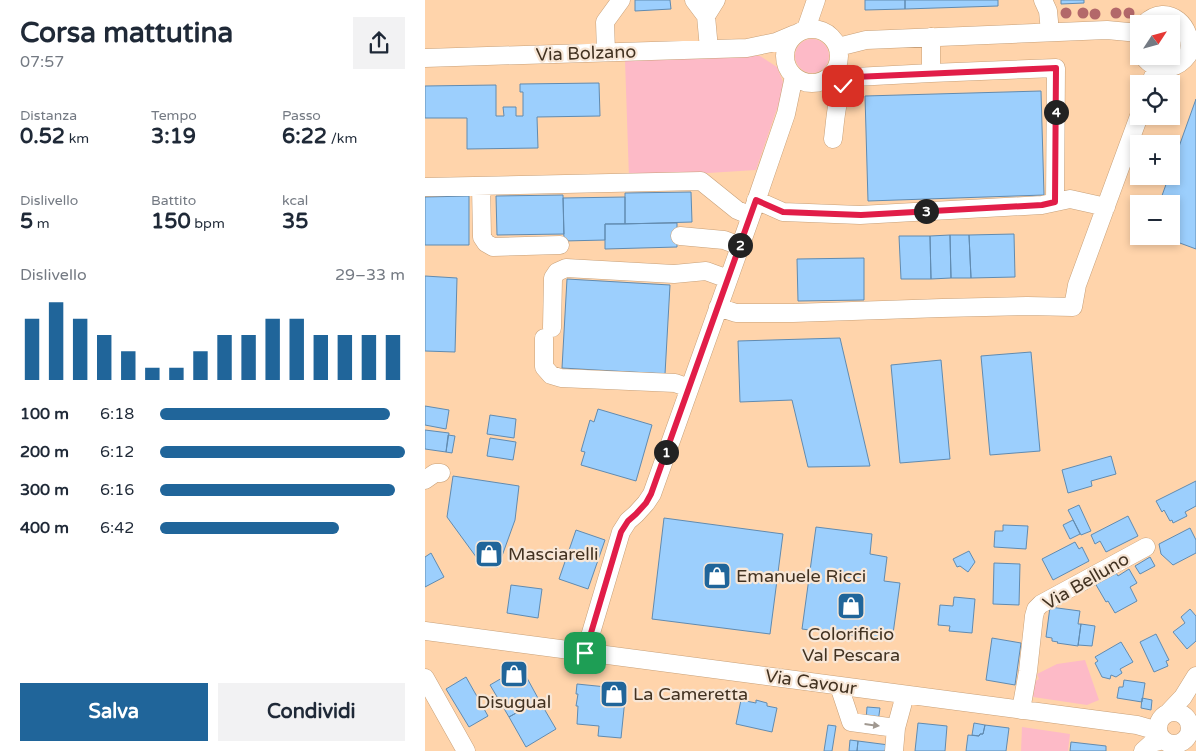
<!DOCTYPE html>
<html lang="it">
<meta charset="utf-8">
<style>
:root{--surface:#fff;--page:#f2f2f3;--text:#1f2937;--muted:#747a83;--accent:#20659a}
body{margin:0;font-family:"Varela Round",sans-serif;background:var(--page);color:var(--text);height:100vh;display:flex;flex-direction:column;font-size:19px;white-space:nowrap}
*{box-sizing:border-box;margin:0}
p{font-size:16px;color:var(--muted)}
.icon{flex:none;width:28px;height:28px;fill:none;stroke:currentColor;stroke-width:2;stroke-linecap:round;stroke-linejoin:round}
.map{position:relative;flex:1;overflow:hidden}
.sheet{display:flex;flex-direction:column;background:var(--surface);width:425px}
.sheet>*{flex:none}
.needle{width:32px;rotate:54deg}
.tools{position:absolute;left:705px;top:15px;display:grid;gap:10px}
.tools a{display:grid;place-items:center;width:50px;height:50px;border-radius:0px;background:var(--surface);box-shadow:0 2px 8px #0003;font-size:25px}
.pin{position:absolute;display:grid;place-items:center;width:42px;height:42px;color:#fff;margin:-21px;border-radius:10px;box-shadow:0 2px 8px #0006}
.km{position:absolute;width:25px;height:25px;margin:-12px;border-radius:50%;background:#222;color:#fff;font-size:14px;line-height:25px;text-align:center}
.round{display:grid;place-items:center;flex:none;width:52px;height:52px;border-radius:0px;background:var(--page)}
.summary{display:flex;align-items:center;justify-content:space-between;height:85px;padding:0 20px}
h1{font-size:28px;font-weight:800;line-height:38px}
.stats{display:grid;grid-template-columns:repeat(3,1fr);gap:8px;height:85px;padding:5px 20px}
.stats div{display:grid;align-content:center}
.stats b{font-size:21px;font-weight:800}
.stats small{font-size:14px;font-weight:400}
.stats p{font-size:14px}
.chart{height:140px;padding:10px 20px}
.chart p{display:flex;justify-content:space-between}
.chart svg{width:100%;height:90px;margin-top:5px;stroke:var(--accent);stroke-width:6}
.button{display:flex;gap:10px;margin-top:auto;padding:10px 20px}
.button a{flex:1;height:58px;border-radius:0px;background:var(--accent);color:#fff;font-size:20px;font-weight:800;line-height:58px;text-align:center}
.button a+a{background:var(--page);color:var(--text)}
ul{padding:0 20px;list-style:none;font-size:16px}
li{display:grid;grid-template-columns:80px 60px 1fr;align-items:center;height:38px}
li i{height:12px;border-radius:6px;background:var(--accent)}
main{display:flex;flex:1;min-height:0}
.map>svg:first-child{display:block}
</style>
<main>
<section class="sheet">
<div class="summary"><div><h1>Corsa mattutina</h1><p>07:57</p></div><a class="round"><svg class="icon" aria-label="share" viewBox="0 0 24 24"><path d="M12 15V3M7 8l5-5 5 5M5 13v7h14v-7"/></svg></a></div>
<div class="stats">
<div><p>Distanza</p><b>0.52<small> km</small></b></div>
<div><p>Tempo</p><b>3:19</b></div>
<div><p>Passo</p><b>6:22<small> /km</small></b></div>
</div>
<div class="stats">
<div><p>Dislivello</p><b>5<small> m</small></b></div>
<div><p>Battito</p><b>150<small> bpm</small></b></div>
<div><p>kcal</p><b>35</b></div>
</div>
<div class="chart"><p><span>Dislivello</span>29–33 m</p>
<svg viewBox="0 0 160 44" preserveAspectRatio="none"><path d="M5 44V14M15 44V6M25 44V14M35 44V22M45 44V30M55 44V38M65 44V38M75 44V30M85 44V22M95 44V22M105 44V14M115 44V14M125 44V22M135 44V22M145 44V22M155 44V22"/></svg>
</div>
<ul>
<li><b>100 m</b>6:18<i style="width:94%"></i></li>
<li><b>200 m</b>6:12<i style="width:100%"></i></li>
<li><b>300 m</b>6:16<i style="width:96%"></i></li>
<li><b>400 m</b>6:42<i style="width:73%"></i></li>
</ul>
<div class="button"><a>Salva</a><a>Condividi</a></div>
</section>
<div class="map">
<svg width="771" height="751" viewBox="0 0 771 751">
<rect width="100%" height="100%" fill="#ffd4ab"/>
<path fill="#fdbac7" d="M370 56a17 17 0 1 1 34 0a17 17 0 1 1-34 0Z
M 316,55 L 335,56 L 352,67 L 358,82 L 356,97 L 331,170 L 204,178 L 200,60 Z
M 660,660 L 674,700 L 662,705 L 608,697 L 610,681 L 614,679 L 612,674 L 632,664 Z
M 597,727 L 645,734 L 643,751 L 596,751 Z"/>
<path fill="#9ccffd" stroke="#618bb0" d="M 210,0 L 245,0 L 246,9 L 210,11 Z
M 440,0 L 480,0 L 480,9 L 440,10 Z
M 480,0 L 573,0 L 573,6 L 480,9 Z
M 636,0 L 659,0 L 659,3 L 636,4 Z
M 174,83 L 175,116 L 112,117 L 113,148 L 42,149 L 42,118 L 0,118 L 0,86 L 71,85 L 71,116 L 79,116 L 78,107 L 91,107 L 91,116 L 98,116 L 98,92 L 95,92 L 95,84 Z
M 616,91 L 619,195 L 443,201 L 440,96 Z
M 771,99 L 771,249 L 736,236 L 746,236 L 746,204 L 734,204 L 744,176 L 746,176 L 746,169 Z
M 266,192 L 267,222 L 200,224 L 200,193 Z
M 138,195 L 139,234 L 72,235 L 71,196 Z
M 44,196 L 44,245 L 0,245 L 0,197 Z
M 200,197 L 200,224 L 180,224 L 180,240 L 139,241 L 138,198 Z
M 252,223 L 252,247 L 180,249 L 180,224 Z
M 589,234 L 590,277 L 546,278 L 544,235 Z
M 525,235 L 526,278 L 506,279 L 505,236 Z
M 525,235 L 544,235 L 546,278 L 526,278 Z
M 474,236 L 505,236 L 506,279 L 476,279 Z
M 439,258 L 439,300 L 373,301 L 372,259 Z
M 0,276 L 32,278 L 30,352 L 0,351 Z
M 142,279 L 245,285 L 240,374 L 137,368 Z
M 415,338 L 445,466 L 383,467 L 367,400 L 315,402 L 313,341 Z
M 606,352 L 615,451 L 565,455 L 556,356 Z
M 516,360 L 525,459 L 475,463 L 466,365 Z
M 0,406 L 24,410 L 21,429 L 0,425 Z
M 173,409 L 227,425 L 211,481 L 156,465 L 160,452 L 156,451 L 165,420 L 169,422 Z
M 65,415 L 91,419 L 89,438 L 62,434 Z
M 0,430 L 24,433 L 21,452 L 0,449 Z
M 23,435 L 30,436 L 27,453 L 21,452 Z
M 65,438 L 91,442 L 88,460 L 62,456 Z
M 686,456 L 691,474 L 666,481 L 667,486 L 643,493 L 637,470 Z
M 28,476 L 94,486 L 90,520 L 73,567 L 57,565 L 22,517 Z
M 771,481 L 771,506 L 760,512 L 762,516 L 748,523 L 747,520 L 745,521 L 739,510 L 737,512 L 731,501 Z
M 654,505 L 666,531 L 656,535 L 643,510 Z
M 703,516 L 713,536 L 681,552 L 675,541 L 670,544 L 666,535 Z
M 239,518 L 358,534 L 345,634 L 227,619 Z
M 648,520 L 655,534 L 645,539 L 638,525 Z
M 578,525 L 603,526 L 601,549 L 569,547 L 570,531 L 578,531 Z
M 391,527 L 447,534 L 445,554 L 462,557 L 459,581 L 475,583 L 467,641 L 377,629 Z
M 765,528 L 771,540 L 771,553 L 748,565 L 736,554 L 734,544 Z
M 151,530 L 180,540 L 163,589 L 134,579 Z
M 650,542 L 654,549 L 657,547 L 664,561 L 628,580 L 617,559 Z
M 544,551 L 550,562 L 543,572 L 535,566 L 532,567 L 528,559 Z
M 6,553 L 19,577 L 0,587 L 0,557 Z
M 725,557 L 730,566 L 715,574 L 710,566 Z
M 569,563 L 595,564 L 594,605 L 568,604 Z
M 704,569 L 712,583 L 705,587 L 712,601 L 690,613 L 683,601 L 681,602 L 670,583 L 690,571 L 693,576 Z
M 86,585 L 117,589 L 113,618 L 82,613 Z
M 529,597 L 550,599 L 547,633 L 524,631 L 525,626 L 513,625 L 515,605 L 528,606 Z
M 625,607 L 655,611 L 653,624 L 656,624 L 653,646 L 632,643 L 633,642 L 627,641 L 627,638 L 621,637 Z
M 765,609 L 771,616 L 771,641 L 762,649 L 748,632 L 760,623 L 756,617 Z
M 656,624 L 670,626 L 667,646 L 653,645 Z
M 731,634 L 744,660 L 741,661 L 743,666 L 729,672 L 715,642 Z
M 567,638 L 596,643 L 590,685 L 561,680 Z
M 696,642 L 708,662 L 695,669 L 697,673 L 691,677 L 686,675 L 685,679 L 677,677 L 670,663 L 673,661 L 670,657 Z
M 96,667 L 114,700 L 84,717 L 65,685 Z
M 41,677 L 63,716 L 44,727 L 21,689 Z
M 699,680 L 720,683 L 717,702 L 692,698 L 694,687 L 698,687 Z
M 152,684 L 201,689 L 196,738 L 173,736 L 174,726 L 152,724 L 153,706 L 151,706 L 153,694 L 151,694 Z
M 717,698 L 727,700 L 726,710 L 716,708 Z
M 114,700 L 131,729 L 101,747 L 84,717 Z
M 316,700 L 331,703 L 331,700 L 342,703 L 342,706 L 352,708 L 347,732 L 311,724 Z
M 442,707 L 455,708 L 453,722 L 441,721 Z
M 493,723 L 522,726 L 520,751 L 490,751 Z
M 549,723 L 560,725 L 558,734 L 555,734 L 554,736 L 547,735 Z
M 403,725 L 411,726 L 407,751 L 399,751 Z
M 560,725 L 584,728 L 581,751 L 541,751 L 543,735 L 554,736 L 555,734 L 558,734 Z
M 425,740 L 433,741 L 432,751 L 424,751 Z
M 433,741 L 464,745 L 463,751 L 432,751 Z
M 646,742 L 681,746 L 681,751 L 645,751 Z"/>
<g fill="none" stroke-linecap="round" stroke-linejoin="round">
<defs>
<path id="minor" d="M 269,0 L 281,16 L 284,49
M 618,0 L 623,11 L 625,32
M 281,16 L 291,0
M360 56a27 27 0 1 1 54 0a27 27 0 1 1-54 0Z
M 381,29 L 391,0
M 506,37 L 506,73 L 631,68 L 630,202
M 413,47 L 441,40 L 682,30 L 714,33
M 181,52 L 180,22 L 196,0
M 718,56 C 724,64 733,70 744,68 C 752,66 758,62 763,55 C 771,28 743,0 719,24
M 0,58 L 322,48 L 351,42 L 370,34
M 725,84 L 732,67
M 408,139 C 410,125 411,99 418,87 C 420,82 425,79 430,77 L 506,73
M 56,186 L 57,237 L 61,243 L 68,247 L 135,245
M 0,187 L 276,181 L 312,210 L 326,216
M 331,200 L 358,212 L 435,215 L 617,205 L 645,199 L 681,207
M 255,236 L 299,240 L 315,246
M 293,307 L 311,313 L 368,313 L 517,308 L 602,306 L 648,307 L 652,285 L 714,116
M 127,328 L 128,278 L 132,272 L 141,268 L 249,274 L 281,271 L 303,279
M 119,338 L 119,367 L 126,375 L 136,378 L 250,383 L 264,388
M 0,480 L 10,473 L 16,473
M 0,631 L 712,725 L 733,731
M 160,653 L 196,532 L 203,521 L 211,514 L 221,503 L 227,494 L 326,216 L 361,114 L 369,76
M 0,678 L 41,751
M 414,686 L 426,722 L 471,728
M 596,710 L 603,671 L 609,616 L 611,609 L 616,604 L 721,547
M733 728a16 16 0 1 1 32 0a16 16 0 1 1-32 0Z
M 743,713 L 758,697 L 771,676
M 469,751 L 471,728 L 480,695
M 718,751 L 727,743 L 738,740"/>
</defs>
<use href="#minor" stroke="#c8a078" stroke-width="19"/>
<path stroke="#a5876a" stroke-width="2.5" stroke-dasharray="2.5 4" stroke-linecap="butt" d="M 763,715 L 771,720"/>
<use href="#minor" stroke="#fff" stroke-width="18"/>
</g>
<g fill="#b3686a">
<circle cx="641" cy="13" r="5.5"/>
<circle cx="658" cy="13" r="5.5"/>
<circle cx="691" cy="13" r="5.5"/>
<circle cx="704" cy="13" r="5.5"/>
<circle cx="670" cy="14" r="5.5"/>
</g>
<defs><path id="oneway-solid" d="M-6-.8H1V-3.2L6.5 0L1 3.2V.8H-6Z" transform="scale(1.25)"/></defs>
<use fill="#a09890" href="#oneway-solid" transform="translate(447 725) rotate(7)"/>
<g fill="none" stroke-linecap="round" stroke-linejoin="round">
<defs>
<path id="route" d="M 160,653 L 196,532 L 203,521 L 211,514 L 221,503 L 226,494 L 331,200 L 358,212 L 436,215 L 617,205 L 630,202 L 631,68 L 430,77 L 418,86"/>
</defs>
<use href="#route" stroke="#fff" stroke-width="10"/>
<use href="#route" stroke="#e11d48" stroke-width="6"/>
</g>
<defs>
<symbol id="shop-square" viewBox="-11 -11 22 22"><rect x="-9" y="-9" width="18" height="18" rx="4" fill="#20659a" stroke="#f8e7d7"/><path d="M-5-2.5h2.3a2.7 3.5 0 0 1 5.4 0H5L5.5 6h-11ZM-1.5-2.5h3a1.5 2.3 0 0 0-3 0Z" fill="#fff"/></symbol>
</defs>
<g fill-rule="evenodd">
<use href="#shop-square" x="48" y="538" width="32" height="32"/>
<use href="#shop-square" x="276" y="560" width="32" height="32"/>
<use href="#shop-square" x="410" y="590" width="32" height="32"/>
<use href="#shop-square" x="73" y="658" width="32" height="32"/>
<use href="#shop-square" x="173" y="678" width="32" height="32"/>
</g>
<g text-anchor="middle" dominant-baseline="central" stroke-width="4.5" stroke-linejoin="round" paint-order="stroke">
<g font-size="18" fill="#423221" stroke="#f8e7d7">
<text transform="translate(161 53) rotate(-2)">Via Bolzano</text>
<text transform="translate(661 581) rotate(-30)">Via Belluno</text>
<text transform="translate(386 682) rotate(8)">Via Cavour</text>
</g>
<g font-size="18" fill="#423221" stroke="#f8e7d7" text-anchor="start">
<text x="83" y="554">Masciarelli</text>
<text x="311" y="576">Emanuele Ricci</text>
<text x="426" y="634" text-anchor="middle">Colorificio<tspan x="426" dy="21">Val Pescara</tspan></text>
<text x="208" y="694">La Cameretta</text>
<text x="89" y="702" text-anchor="middle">Disugual</text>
</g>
</g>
</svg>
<div class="tools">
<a><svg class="needle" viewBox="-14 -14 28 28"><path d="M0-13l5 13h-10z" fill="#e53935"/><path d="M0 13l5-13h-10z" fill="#747a83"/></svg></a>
<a><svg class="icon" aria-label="locate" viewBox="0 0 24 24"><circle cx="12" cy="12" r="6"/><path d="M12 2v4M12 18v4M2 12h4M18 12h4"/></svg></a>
<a>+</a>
<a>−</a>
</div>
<div class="pin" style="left:160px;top:653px;background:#1e9e55"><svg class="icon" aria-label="arrive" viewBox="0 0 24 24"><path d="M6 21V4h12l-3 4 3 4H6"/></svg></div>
<div class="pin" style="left:418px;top:86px;background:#d93025"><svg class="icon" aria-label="check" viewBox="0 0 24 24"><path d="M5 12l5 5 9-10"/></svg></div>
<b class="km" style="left:241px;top:452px">1</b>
<b class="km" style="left:315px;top:245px">2</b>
<b class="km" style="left:501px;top:211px">3</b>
<b class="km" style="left:631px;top:112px">4</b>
</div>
</main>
